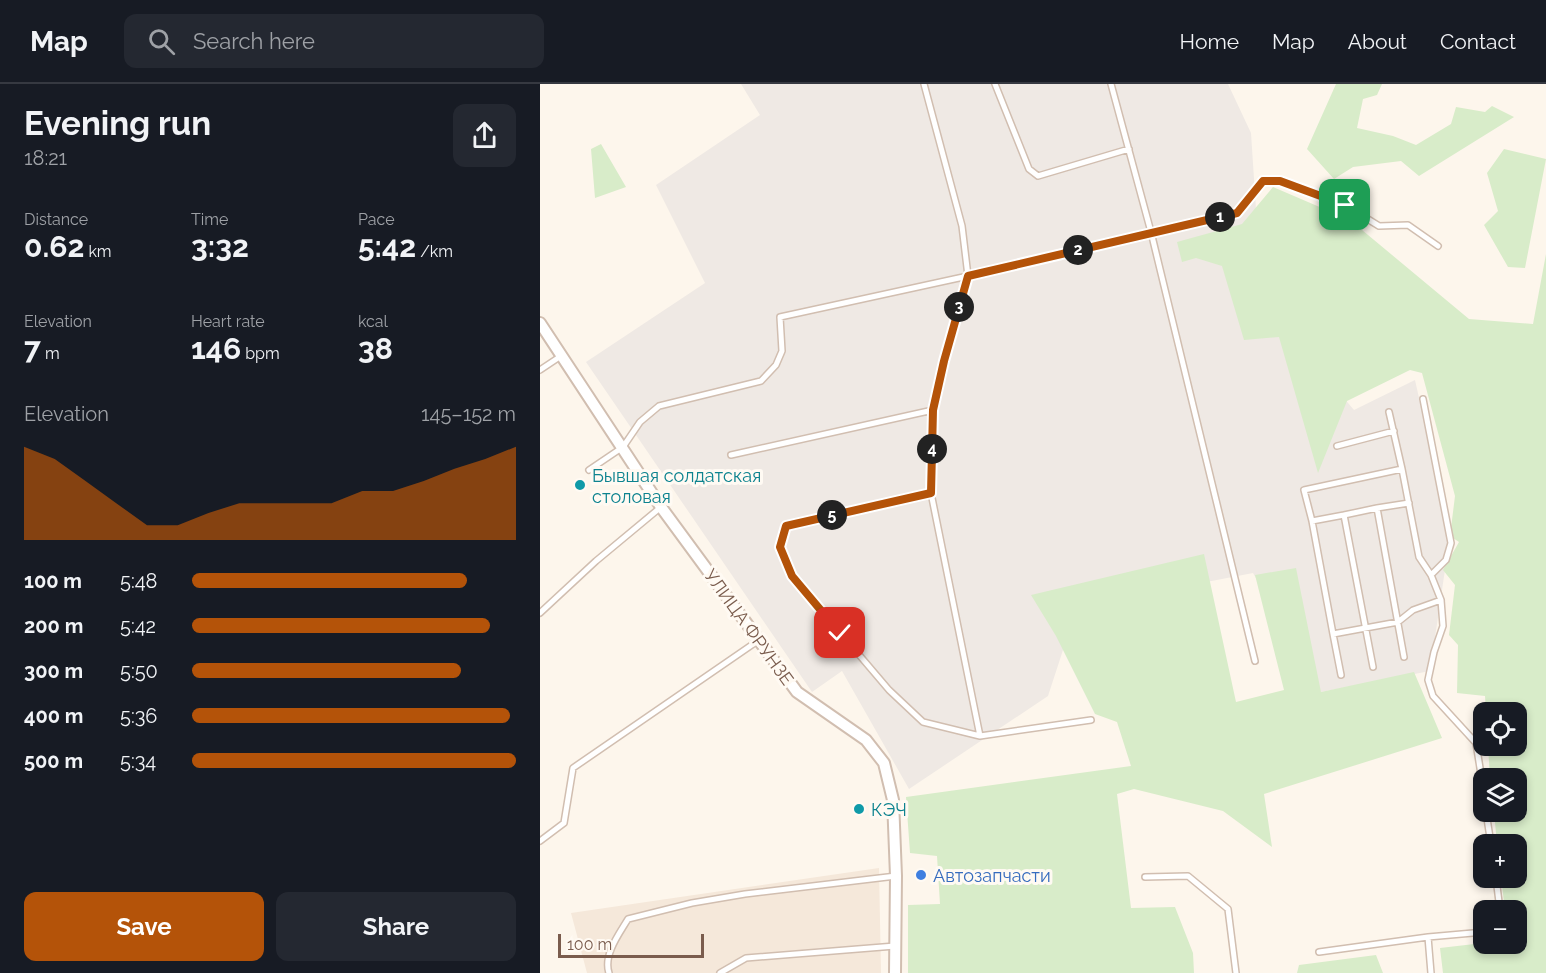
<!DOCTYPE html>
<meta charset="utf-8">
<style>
:root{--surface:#171b24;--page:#242831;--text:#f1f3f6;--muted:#9ea1a6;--line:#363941;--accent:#b45309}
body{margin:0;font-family:Raleway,sans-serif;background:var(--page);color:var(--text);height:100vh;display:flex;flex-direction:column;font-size:22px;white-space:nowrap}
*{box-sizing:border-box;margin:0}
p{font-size:20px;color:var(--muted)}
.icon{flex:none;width:33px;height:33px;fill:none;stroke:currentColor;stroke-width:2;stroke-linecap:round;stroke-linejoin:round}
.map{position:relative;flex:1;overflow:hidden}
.sheet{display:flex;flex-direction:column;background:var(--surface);width:540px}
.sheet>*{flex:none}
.controls{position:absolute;left:933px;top:618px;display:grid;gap:12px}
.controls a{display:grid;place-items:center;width:54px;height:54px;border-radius:12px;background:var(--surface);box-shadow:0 3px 9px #0003;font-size:30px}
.scale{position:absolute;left:18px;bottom:15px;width:146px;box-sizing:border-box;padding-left:6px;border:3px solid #7a5c4d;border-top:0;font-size:16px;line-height:21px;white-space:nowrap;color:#7a5c4d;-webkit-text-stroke:4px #fffaf3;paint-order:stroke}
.pin{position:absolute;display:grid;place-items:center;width:51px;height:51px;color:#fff;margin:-26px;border-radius:12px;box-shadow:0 3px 9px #0006}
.km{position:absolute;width:30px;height:30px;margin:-15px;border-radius:50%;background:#222;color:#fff;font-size:16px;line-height:30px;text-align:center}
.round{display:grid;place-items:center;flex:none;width:63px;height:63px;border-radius:12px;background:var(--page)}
.head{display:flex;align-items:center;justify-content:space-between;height:102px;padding:0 24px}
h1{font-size:33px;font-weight:700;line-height:45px}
.figures{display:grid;grid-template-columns:repeat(3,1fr);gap:9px;height:102px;padding:6px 24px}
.figures div{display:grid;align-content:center}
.figures b{font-size:30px;font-weight:700}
.figures small{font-size:16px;font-weight:400}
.figures p{font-size:16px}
.chart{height:168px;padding:12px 24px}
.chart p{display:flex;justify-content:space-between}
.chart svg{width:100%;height:108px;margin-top:6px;fill:var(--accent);opacity:.7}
.button{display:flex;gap:12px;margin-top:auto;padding:12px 24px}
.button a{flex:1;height:69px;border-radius:12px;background:var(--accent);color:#fff;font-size:24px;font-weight:700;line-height:69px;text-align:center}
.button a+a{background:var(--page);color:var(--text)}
ul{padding:0 24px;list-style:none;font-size:20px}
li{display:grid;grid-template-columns:96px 72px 1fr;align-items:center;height:45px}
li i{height:15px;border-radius:8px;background:var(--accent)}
header{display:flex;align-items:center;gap:36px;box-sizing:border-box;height:84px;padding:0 30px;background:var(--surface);border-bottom:2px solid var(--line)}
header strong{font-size:28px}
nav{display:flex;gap:33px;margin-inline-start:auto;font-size:21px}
.search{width:420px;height:54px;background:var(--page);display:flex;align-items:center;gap:15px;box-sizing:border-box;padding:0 21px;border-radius:12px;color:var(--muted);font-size:22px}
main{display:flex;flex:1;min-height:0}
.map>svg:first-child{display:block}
</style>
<header>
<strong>Map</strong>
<div class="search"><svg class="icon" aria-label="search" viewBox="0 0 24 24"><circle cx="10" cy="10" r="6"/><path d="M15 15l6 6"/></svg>Search here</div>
<nav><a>Home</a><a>Map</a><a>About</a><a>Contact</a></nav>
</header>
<main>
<section class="sheet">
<div class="head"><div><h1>Evening run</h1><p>18:21</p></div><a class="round"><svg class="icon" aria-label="share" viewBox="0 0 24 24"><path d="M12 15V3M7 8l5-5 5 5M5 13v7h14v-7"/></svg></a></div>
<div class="figures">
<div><p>Distance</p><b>0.62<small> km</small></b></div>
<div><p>Time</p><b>3:32</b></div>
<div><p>Pace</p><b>5:42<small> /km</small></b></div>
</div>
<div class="figures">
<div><p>Elevation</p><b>7<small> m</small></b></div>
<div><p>Heart rate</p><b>146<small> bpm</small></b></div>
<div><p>kcal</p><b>38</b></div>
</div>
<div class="chart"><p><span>Elevation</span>145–152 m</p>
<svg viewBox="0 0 160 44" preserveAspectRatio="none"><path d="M0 44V6L10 11L20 20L30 29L40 38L50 38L60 33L70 29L80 29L90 29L100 29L110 24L120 24L130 20L140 15L150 11L160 6V44z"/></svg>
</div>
<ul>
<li><b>100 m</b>5:48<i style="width:85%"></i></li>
<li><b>200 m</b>5:42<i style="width:92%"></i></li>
<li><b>300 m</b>5:50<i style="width:83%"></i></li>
<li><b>400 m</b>5:36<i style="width:98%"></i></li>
<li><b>500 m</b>5:34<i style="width:100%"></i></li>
</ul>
<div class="button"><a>Save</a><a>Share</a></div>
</section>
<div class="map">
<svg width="1006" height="889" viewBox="0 0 1006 889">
<rect width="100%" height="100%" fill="#fdf6ec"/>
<path fill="#f5e8da" d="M 339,784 L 341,889 L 47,889 L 31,829 Z"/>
<path fill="#efe9e4" d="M 201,0 L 688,0 L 711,49 L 722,217 L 814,326 L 875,296 L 910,452 L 890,587 L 781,608 L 713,489 L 537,523 L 508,612 L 369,705 L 302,587 L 272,608 L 46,278 L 165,199 L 116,101 L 220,31 Z"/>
<path fill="#d8ecc9" d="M 796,0 L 842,0 L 837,11 L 823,15 L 817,44 L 853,52 L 876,61 L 911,40 L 916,23 L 945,28 L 952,22 L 974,33 L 879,92 L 861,77 L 813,83 L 794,95 L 767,65 Z
M 61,60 L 86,103 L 55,114 L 51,65 Z
M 964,65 L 1006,75 L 985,184 L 968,183 L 944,141 L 958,127 L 947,89 Z
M 733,103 L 810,136 L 929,235 L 993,240 L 1006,170 L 1006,889 L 903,889 L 900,864 L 943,859 L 976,860 L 976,826 L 965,826 L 961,794 L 976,794 L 976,760 L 957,760 L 954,728 L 976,728 L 976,694 L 950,694 L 948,662 L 976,662 L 976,628 L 946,628 L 945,612 L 917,609 L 918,561 L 909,551 L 915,501 L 903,486 L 919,458 L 910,452 L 915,412 L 882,289 L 870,286 L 807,317 L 778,389 L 739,253 L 704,256 L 682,182 L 656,174 L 642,178 L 637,158 L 702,140 Z
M 664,470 L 696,618 L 744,606 L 715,491 L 756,484 L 781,608 L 874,588 L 902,654 L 724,710 L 732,763 L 683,727 L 594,705 L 577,710 L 591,824 L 635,823 L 653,869 L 654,889 L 368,889 L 368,821 L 400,820 L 397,772 L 370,769 L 366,713 L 591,682 L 577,638 L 555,630 L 516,552 L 491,511 Z
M 836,871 L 843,889 L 757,889 L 759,881 Z"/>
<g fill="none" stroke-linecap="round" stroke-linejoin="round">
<defs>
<path id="lane" d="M 384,0 L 422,142 L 428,192 L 403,277 L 393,326 L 391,409 L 440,652
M 455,0 L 489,85 L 498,92 L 589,65
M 571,0 L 611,148 L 715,577
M 0,286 L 21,272
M 883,315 L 911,459 L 906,476 L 891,491
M 797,362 L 854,347
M 191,371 L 393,326
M 862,385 L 879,473 L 891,491 L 901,516
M 49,386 L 83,363 L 100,338 L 119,322 L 221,297 L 236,281 L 242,267 L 240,233 L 428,192 L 697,129 L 723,97 L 739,97 L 805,121 L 839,142 L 868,141 L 898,162
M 391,409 L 246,442 L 240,463 L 252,492 L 349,606 L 383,638 L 440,652 L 551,636
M 837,424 L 869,419
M 804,431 L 837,424 L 864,573
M 772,437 L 764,406 L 862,385 L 849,328
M 0,529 L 56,477 L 121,423
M 793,550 L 772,437 L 804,431 L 833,583
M 801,591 L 793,550 L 858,538 L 873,526 L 901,516 L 903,542 L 894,568 L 888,596 L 893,612 L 936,659 L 944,709
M 946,728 L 951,760
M 0,757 L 24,739 L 33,684 L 219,556
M 605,793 L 648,792 L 688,825 L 696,889
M 956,794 L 960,826
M 888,853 L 891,889
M 779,868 L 888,853 L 944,848
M 69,889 C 63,871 79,850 88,835 L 152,819 L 205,810 L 356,792
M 180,889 L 206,874 L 355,862"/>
<path id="street" d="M 0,239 L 121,423 L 257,608 L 326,656 L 344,679 L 353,716 L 356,792 L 355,889"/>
</defs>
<use href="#lane" stroke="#d1beb0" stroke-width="8"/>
<use href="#street" stroke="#d1beb0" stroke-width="14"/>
<use href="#lane" stroke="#fff" stroke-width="5"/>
<use href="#street" stroke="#fff" stroke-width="10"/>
</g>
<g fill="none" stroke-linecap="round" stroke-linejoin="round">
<defs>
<path id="route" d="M 300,549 L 252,492 L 240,463 L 246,442 L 391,409 L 393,326 L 404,277 L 428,192 L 697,129 L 723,97 L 740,97 L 805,121"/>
</defs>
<use href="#route" stroke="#fff" stroke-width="12"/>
<use href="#route" stroke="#b45309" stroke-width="8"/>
</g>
<g fill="#0f9aa8" stroke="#fffaf3" stroke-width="2">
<circle cx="40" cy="401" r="6"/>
<circle cx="319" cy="725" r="6"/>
</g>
<circle fill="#3f7fe0" stroke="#fffaf3" stroke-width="2" cx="381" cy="791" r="6"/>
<g text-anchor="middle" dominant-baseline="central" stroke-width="6" stroke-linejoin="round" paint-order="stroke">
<g font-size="18" fill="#0d838f" stroke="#fffaf3" text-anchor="start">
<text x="52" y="391">Бывшая солдатская<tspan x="52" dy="21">столовая</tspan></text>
<text x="331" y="725">КЭЧ</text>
</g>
<g font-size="18" fill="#7a5c4d" stroke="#fffaf3">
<text transform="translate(209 543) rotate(54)">УЛИЦА ФРУНЗЕ</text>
</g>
<g font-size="18" fill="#366cbe" stroke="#fffaf3" text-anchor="start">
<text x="393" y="791">Автозапчасти</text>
</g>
</g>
</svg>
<div class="controls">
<a><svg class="icon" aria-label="locate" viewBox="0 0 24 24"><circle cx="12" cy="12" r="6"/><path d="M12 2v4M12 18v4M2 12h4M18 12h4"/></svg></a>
<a><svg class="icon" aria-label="layers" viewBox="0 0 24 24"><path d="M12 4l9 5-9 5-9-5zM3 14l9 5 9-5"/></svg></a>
<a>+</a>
<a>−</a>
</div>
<div class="scale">100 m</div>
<div class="pin" style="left:805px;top:121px;background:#1e9e55"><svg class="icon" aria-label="arrive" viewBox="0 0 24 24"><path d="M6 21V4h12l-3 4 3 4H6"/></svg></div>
<div class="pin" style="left:300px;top:549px;background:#d93025"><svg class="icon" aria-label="check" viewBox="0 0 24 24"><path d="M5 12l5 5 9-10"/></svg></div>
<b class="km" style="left:680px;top:133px">1</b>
<b class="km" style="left:538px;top:166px">2</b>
<b class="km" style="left:419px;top:223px">3</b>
<b class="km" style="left:392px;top:365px">4</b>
<b class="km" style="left:292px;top:431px">5</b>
</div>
</main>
